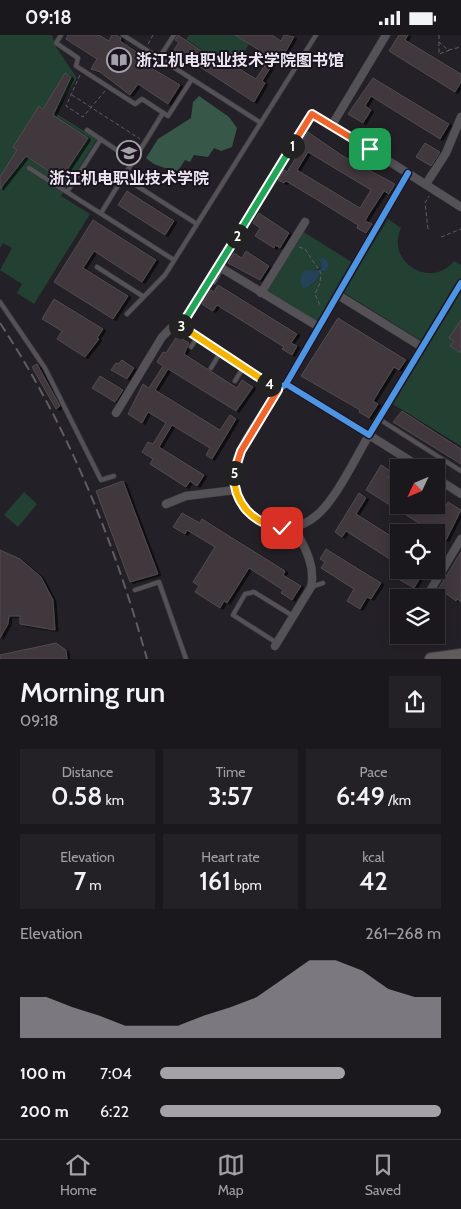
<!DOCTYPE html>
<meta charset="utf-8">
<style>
:root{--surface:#1b181d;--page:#242126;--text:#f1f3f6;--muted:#a0a0a4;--line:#39373b;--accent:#a5a1a9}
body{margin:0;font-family:Cabin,"Noto Sans SC",sans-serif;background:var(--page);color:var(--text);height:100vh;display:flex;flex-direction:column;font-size:19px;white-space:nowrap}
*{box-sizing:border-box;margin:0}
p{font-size:16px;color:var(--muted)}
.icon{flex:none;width:28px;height:28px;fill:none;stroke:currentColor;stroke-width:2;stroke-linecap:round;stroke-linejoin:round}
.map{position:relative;height:624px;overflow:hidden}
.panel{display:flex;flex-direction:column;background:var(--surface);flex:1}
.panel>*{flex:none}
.needle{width:32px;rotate:226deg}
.buttons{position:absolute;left:390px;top:424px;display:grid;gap:10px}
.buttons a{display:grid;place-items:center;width:55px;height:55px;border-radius:0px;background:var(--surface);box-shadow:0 2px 12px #0003,0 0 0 1px var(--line);font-size:25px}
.pin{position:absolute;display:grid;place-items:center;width:42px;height:42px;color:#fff;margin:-21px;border-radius:10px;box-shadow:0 2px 8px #0006}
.km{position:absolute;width:25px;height:25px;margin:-12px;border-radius:50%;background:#222;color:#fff;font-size:14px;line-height:25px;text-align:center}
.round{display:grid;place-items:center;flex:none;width:52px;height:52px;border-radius:0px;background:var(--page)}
.headline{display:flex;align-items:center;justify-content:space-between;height:85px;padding:0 20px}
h1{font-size:28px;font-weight:600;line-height:38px}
.figures{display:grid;grid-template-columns:repeat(3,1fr);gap:8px;height:85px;padding:5px 20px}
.figures div{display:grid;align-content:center;border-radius:0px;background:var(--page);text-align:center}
.figures b{font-size:25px;font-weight:600}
.figures small{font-size:14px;font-weight:400}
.figures p{font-size:14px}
.chart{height:140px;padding:10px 20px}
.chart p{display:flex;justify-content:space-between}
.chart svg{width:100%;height:90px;margin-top:5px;fill:var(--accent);opacity:.7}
ul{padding:0 20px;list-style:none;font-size:16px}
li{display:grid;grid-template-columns:80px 60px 1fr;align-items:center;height:38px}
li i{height:12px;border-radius:6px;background:var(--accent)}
.status{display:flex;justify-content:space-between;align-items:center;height:35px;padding:0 25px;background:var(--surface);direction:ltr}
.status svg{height:14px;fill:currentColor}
.tab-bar{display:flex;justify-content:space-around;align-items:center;height:70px;border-top:1px solid var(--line);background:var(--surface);font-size:14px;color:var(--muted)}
.tab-bar a{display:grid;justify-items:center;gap:2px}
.tab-bar .current{color:var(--accent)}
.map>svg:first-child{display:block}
</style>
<div class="status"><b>09:18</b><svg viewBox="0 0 49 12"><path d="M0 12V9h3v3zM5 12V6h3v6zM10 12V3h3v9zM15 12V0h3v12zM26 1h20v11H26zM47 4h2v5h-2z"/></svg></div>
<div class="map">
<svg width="461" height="624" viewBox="0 0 461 624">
<defs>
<filter id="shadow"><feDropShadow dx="3" dy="1.5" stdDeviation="0" flood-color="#0009"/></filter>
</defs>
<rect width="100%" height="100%" fill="#242027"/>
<path fill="#224133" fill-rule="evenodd" d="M 0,0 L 52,0 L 56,12 L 77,43 L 55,78 L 97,104 L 61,161 L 90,179 L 34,269 L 17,258 L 22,249 L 0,235 L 12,213 L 3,208 L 0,213 Z
M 189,0 L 252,0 L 254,1 L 230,40 L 182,10 Z
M 388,184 L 401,193 C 385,227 431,255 454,226 L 461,230 L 461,245 L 423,307 L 343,257 Z
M 302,196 L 355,229 L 317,289 L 265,256 ZM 319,226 L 327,235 L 321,237 L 315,247 L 311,250 L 300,245 L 303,240 L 322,232 Z
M 461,254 L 461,411 L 391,368 Z
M 24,457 L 37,469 L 18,492 L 4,480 Z"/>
<path fill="#375849" d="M 199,61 L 229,82 L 237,93 L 232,112 L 221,116 L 214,113 L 208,122 L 194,120 L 190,127 L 185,125 L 178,136 C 166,133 156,132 146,123 L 158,104 L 191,83 L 193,67 Z"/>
<path fill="#254358" d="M 324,223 L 329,228 L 327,235 L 321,237 L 315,247 L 304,254 L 300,246 L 303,236 L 319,235 L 322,232 L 319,224 Z"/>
<path fill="#40383e" stroke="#504b4f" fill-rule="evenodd" filter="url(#shadow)" d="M 68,0 L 99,0 L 109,6 L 112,0 L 116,0 L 121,3 L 120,6 L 144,22 L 146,19 L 152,23 L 148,31 L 180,50 L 168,69 L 138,49 L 130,60 L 100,37 L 91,34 L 97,24 L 66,4 Z
M 178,0 L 219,28 L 222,23 L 256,44 L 270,22 L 235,0 L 272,0 L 281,6 L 284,0 L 294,2 L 279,28 L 275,25 L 262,46 L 265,48 L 254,67 L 174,15 L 179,7 L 175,5 Z
M 399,0 L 408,0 L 405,5 L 461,39 L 461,47 L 455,57 L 389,16 Z
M 65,38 L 71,42 L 53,80 L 88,103 L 61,144 L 26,121 L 0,154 L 0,142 L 17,115 L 13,112 L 39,71 L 43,74 Z
M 373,43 L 449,89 L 440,104 L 371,61 L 365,71 L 371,75 L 363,88 L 348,79 Z
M 308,97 L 343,121 L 395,149 L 389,159 L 384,156 L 369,179 L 365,186 L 372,189 L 366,198 L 357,193 L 358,190 L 311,161 L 286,146 L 284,148 L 278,145 L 284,135 L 287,137 L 295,124 L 293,123 L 296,117 L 299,118 L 305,108 L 302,106 ZM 308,117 L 371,155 L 360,173 L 297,135 Z
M 425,108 L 440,117 L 431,131 L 416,122 Z
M 127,156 L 174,186 L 165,200 L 118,170 Z
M 259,178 L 289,198 L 280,213 L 275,210 L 274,213 L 255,201 L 260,193 L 253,188 Z
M 93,185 L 156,225 L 142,247 L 94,216 L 83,233 L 128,261 L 113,284 L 54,247 Z
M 246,216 L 269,231 L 260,245 L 228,228 L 234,218 L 242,223 Z
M 218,250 L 297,299 L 291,308 L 297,311 L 292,320 L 282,314 L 284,312 L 217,270 L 213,276 L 202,269 L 211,255 L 214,257 Z
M 54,264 L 103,294 L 97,303 L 99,304 L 85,322 L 57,304 L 62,296 L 42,284 Z
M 338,283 L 406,325 L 399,335 L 394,332 L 373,366 L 378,369 L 369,383 L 359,377 L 360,375 L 301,341 Z
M 461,285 L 461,318 L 450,311 L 454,306 L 449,303 Z
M 177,301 L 189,308 L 184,319 L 237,353 L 242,345 L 253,352 L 236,376 L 168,334 L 155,355 L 220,395 L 230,380 L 236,384 L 212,424 L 206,420 L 210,413 L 172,390 L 159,412 L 204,440 L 197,451 L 190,446 L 186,452 L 150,429 L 153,424 L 142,417 L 148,407 L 153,409 L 166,388 L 148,377 L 142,388 L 128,379 L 143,349 L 149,353 L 163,331 L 157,327 L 163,317 L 166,318 Z
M 122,325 L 134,333 L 127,344 L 111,335 L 116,328 L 118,329 Z
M 37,329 L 60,371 L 56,374 L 32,332 Z
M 100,341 L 123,355 L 115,367 L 92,353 Z
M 402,376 L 461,414 L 461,429 L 393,387 Z
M 381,430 L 391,436 L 388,443 L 399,450 L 399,470 L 431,470 L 442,477 L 448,467 L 461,475 L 446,505 L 366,455 Z
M 123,446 L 158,539 L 130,547 L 96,456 Z
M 359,458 L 366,463 L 356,479 L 399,506 L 399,530 L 346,496 L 342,502 L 335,497 Z
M 182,478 L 200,488 L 202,484 L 285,536 L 283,540 L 301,551 L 292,565 L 281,558 L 283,555 L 249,533 L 227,568 L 224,566 L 220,573 L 195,557 L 199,551 L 193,547 L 215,512 L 187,495 L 185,499 L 173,492 Z
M 326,514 L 381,548 L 371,564 L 367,562 L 360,574 L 347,566 L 354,554 L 321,533 L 325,527 L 320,524 Z
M 0,515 L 20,524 L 41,542 L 53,565 L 55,595 L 20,589 L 20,581 L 9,581 L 8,589 L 0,603 Z
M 461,517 L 461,567 L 457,564 L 456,566 L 439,553 Z
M 406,535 L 425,535 L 414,553 L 400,545 Z
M 56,608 L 66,615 L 67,624 L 0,624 L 0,620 Z"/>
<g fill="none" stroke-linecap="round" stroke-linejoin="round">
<defs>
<path id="service" d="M 61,0 L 56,8 L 78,23 L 76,31 L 135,69 L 142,64 L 168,81 L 192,44
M 123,0 L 261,88
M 159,23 L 174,0
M 87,95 L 133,126
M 29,133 L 174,225
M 123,142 L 197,189
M 67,157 L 101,104
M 101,178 L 163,78
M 97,232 L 144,262
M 214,247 L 222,233
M 0,267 L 45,333 L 101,445 L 114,441
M 127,279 L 165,240 L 316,0
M 191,312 L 197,303
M 211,333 L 220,318
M 235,346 L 243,333
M 379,384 L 461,436
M 311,552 L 323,548
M 135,555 L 159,547 L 186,624
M 277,608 L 233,580 L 245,559 L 254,557 L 293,581"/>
<path id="minor" d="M 386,0 L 332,90 L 461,172
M 408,138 L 286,349 L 369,400 L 461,248
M 426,149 L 446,118 L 461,82
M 218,231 L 319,292
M 261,258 L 305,187
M 338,260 L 422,312
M 286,349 L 278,355 L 181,292 L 312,79 L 332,90
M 278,355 C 265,377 238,411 234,435 C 228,480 283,511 317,480 C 336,464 356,422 369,400 L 420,432
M 116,378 L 162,302 L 171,293 L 181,292
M 436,443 L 461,459
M 166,469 L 186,461 L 235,455
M 441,563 L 430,556 L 461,504
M 275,611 L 311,552 C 316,530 304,511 294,492"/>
<path id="primary" d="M 431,624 L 461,620"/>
</defs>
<use href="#service" stroke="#3d3a40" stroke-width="5.5"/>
<use href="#minor" stroke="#3d3a40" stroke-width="9"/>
<use href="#primary" stroke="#3d3a40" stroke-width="14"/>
<path stroke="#605d62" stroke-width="1" stroke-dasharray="4 2.5" stroke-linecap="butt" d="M 439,0 L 439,7 L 448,15 L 461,12
M 439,7 L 439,19 L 450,15
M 148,9 L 153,0
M 80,40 L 66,71 L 83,82 L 105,56
M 72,60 L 140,104
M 428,194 L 425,168 L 429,161
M 441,202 L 461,194
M 299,212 L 305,214 L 321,238 L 320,248 L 315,259 L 321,272"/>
<use href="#service" stroke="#545157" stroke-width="4"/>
<use href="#minor" stroke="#545157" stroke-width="8"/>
<use href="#primary" stroke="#615b5c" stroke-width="12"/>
<path stroke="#605c62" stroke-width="2" stroke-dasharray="10 5" stroke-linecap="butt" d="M 0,288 C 68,391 114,506 147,624"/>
<defs>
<path id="cycleway" d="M 408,138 L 286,349 L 369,400 L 461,248
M 286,349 L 278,355 L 181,292 L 312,79 L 332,90"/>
</defs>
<use href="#cycleway" stroke="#1b1420" stroke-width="9"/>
<use href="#cycleway" stroke="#4d94e3" stroke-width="6"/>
</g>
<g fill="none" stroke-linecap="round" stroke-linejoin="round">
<defs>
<path id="split-1" d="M 292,111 L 312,79 L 370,114"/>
<path id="split-2" d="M 237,201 L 292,111"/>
<path id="split-3" d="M 181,291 L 237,201"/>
<path id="split-4" d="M 181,291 L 269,349"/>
<path id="split-5" d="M 234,438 L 241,416 L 278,355 L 269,349"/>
<path id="split-6" d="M 234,438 C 233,468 253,489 282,493"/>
</defs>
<use href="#split-1" stroke="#fff" stroke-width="10"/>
<use href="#split-2" stroke="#fff" stroke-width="10"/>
<use href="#split-3" stroke="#fff" stroke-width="10"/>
<use href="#split-4" stroke="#fff" stroke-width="10"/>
<use href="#split-5" stroke="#fff" stroke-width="10"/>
<use href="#split-6" stroke="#fff" stroke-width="10"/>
<use href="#split-1" stroke="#f0652b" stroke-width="6"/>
<use href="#split-2" stroke="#22a559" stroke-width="6"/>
<use href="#split-3" stroke="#22a559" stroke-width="6"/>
<use href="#split-4" stroke="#f5b400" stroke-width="6"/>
<use href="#split-5" stroke="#f0652b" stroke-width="6"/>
<use href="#split-6" stroke="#f5b400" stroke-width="6"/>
</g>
<defs>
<symbol id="library-ring" viewBox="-11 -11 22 22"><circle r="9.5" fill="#1b1420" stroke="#a5a1a9" stroke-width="1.5"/><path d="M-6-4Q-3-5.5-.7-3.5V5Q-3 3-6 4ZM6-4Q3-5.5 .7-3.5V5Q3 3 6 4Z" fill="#a5a1a9"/></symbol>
<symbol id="university-ring" viewBox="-11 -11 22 22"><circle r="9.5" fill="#1b1420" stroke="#a5a1a9" stroke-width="1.5"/><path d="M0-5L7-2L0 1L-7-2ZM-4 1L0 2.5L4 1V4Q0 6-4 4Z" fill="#a5a1a9"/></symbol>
</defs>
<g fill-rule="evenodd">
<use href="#library-ring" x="105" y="11" width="28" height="28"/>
<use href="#university-ring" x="115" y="104" width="28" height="28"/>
</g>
<g text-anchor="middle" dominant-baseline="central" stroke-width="4" stroke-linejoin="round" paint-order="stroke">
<g font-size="16" font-weight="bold" fill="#ebe6ef" stroke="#1b1420" text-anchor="start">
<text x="136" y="25">浙江机电职业技术学院图书馆</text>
<text x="129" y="143" text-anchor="middle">浙江机电职业技术学院</text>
</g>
</g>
</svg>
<div class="buttons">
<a><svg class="needle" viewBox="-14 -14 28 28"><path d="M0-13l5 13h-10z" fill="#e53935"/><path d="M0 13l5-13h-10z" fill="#a0a0a4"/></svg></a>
<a><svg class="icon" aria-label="locate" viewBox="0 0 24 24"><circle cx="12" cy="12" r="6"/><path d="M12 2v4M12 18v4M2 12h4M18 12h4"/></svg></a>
<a><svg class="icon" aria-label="layers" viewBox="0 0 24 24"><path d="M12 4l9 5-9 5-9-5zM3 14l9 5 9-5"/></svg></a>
</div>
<div class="pin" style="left:370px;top:114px;background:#1e9e55"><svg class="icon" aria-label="arrive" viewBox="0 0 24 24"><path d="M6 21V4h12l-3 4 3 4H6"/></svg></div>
<div class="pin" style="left:282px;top:493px;background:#d93025"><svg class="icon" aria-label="check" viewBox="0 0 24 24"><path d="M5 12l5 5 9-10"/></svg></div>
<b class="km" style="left:292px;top:111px">1</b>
<b class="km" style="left:237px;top:201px">2</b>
<b class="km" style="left:181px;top:291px">3</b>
<b class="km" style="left:269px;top:349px">4</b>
<b class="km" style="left:234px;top:438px">5</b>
</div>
<section class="panel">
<div class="headline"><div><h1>Morning run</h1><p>09:18</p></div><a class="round"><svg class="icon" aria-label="share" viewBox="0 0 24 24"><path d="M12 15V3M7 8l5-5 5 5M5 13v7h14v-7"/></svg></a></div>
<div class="figures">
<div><p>Distance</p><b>0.58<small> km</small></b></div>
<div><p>Time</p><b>3:57</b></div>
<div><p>Pace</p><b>6:49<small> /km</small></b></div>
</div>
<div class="figures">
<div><p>Elevation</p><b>7<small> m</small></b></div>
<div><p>Heart rate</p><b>161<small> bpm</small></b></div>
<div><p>kcal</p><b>42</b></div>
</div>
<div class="chart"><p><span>Elevation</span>261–268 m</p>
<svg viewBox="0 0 160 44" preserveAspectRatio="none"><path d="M0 44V24L10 24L20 29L30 33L40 38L50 38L60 38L70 33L80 29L90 24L100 15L110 6L120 6L130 11L140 20L150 24L160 24V44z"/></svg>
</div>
<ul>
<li><b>100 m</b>7:04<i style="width:66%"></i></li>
<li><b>200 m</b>6:22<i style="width:100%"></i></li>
</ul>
</section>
<nav class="tab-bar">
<a class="current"><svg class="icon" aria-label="home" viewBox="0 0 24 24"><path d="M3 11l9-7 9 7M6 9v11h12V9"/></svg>Home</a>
<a><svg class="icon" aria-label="map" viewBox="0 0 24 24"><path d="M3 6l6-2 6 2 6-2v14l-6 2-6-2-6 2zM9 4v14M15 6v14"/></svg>Map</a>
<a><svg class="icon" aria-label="saved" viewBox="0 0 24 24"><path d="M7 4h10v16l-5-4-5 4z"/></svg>Saved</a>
</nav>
